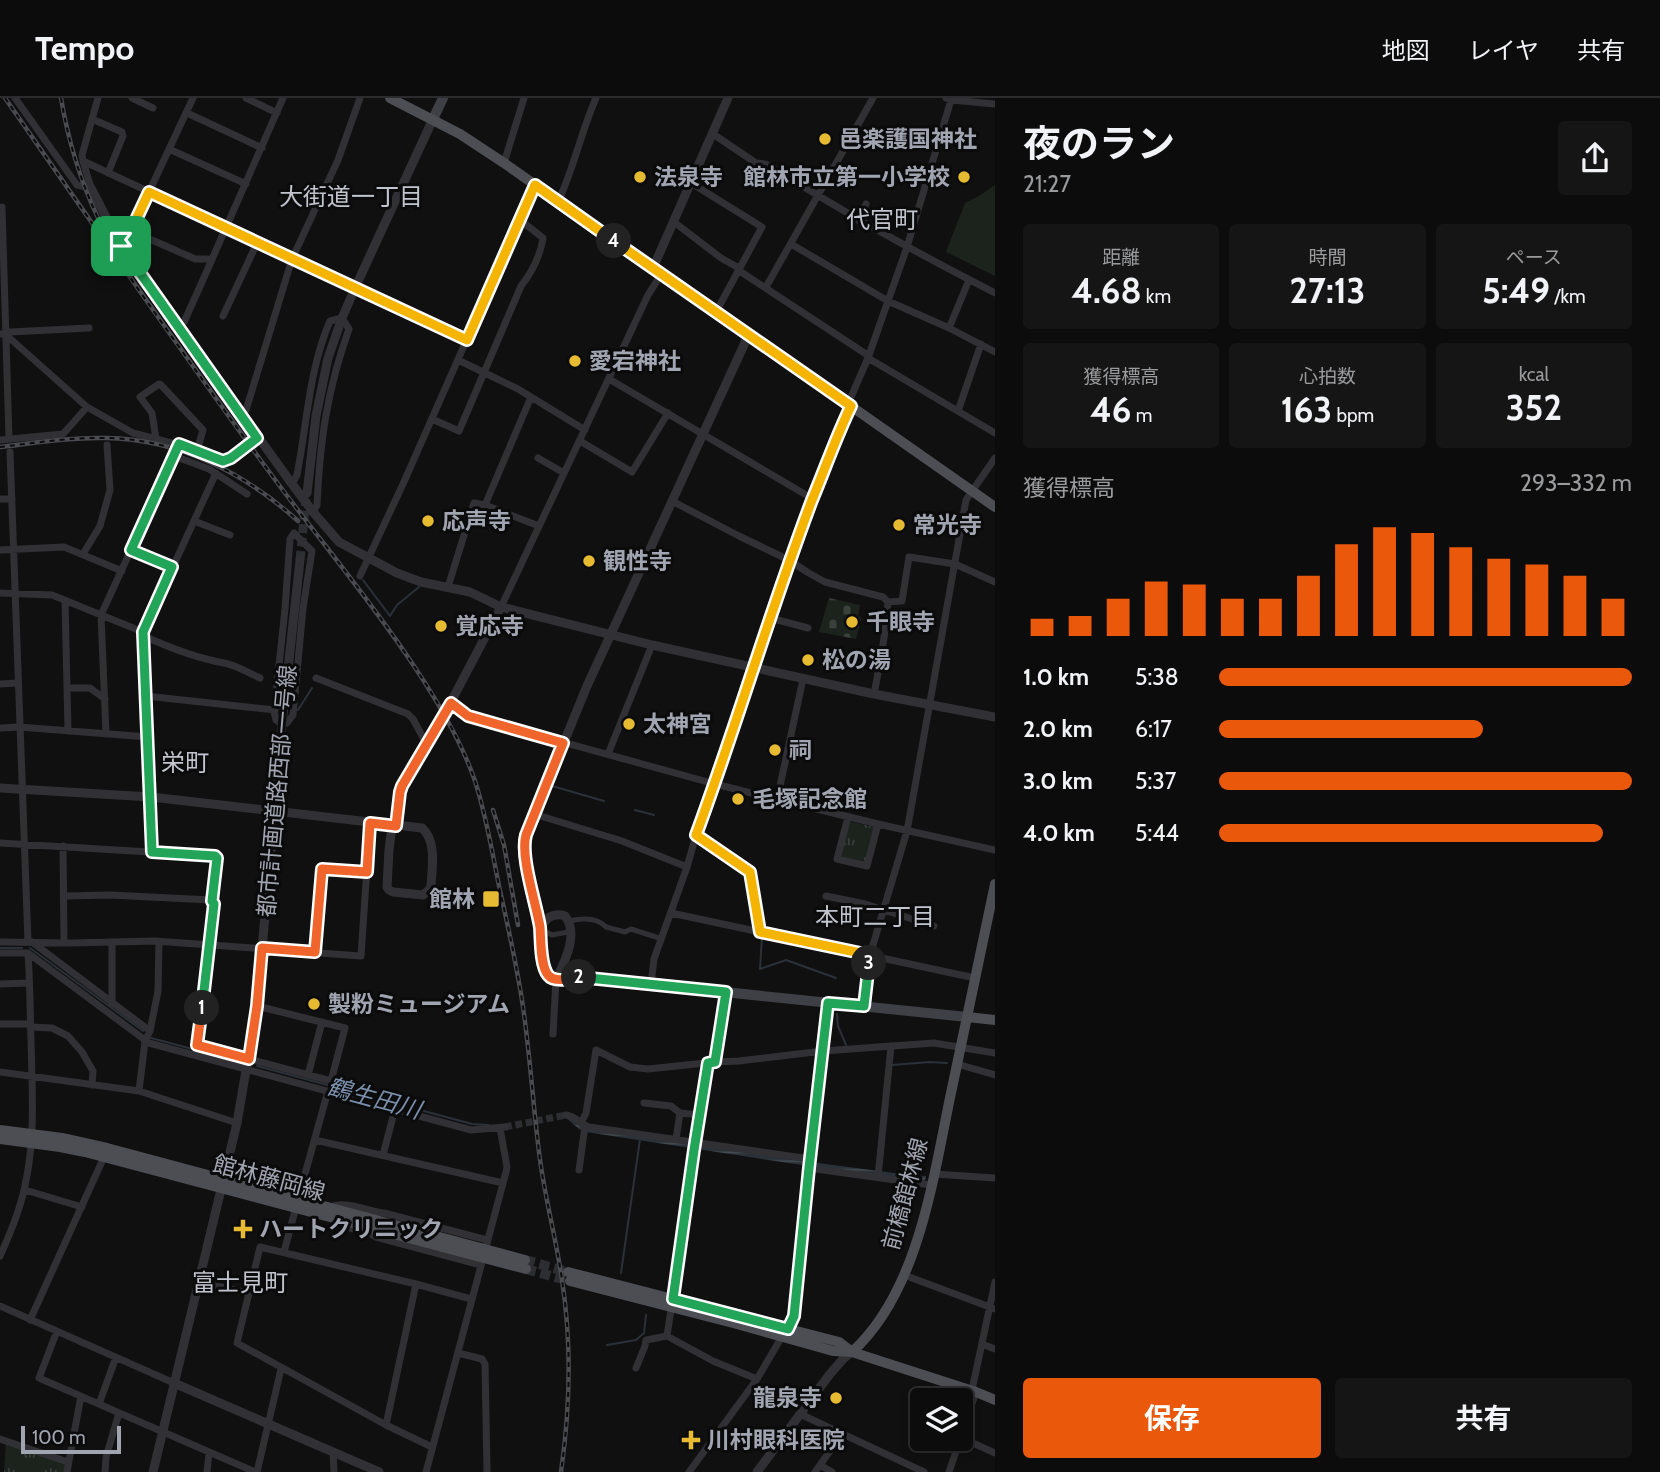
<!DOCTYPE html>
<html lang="ja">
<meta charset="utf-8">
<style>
:root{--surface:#0c0c0d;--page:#151516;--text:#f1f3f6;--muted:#9a9b9d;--line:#2c2c2e;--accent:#ea580c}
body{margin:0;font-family:Cabin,"Noto Sans JP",sans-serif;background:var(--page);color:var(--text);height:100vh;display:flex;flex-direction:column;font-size:26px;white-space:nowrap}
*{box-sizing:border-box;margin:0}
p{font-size:23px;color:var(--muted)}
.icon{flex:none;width:38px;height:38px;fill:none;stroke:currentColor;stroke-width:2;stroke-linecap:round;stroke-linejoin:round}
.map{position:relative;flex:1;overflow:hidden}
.details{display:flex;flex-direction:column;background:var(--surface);width:665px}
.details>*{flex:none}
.buttons{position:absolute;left:910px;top:1290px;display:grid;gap:14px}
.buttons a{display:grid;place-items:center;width:63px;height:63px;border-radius:7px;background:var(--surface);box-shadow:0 4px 10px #0003,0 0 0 2px var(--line);font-size:35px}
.scale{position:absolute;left:21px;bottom:18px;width:100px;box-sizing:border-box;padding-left:7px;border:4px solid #a1a5b1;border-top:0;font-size:19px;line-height:24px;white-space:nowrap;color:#a1a5b1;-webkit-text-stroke:5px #0b0b0c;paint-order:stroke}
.pin{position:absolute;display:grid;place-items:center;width:60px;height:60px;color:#fff;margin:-30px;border-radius:14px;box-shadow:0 4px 10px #0006}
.km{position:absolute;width:35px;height:35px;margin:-18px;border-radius:50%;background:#222;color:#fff;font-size:19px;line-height:35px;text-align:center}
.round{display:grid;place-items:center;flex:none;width:74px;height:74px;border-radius:7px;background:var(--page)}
.overview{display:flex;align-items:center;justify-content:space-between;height:119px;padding:0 28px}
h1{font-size:38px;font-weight:700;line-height:52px}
.metrics{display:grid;grid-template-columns:repeat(3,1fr);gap:10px;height:119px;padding:7px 28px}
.metrics div{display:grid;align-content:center;border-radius:7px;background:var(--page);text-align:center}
.metrics b{font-size:35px;font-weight:700}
.metrics small{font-size:19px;font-weight:400}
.metrics p{font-size:19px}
.chart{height:196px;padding:14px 28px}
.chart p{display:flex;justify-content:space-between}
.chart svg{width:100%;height:126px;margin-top:7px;stroke:var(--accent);stroke-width:6}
.primary-button{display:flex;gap:14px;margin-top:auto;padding:14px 28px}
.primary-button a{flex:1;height:80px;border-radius:7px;background:var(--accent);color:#fff;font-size:28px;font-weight:700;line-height:80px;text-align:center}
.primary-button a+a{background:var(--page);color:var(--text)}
ul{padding:0 28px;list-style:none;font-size:23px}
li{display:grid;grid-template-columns:112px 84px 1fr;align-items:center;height:52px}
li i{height:18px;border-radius:9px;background:var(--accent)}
header{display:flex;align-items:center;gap:42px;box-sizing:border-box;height:98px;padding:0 35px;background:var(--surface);border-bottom:2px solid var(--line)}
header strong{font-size:33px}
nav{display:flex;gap:38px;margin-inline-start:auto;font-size:24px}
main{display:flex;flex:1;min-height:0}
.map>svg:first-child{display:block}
</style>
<header>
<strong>Tempo</strong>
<nav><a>地図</a><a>レイヤ</a><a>共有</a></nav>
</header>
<main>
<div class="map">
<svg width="995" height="1374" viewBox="0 0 995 1374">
<defs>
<pattern id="grass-tufts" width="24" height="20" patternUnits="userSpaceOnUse" patternTransform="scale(1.75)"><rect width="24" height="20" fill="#1c231d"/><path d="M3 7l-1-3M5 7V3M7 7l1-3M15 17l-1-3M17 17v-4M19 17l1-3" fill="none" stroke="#3a403b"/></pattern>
<pattern id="cemetery-stones" width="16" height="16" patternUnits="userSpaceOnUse" patternTransform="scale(1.75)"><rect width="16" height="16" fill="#1c231d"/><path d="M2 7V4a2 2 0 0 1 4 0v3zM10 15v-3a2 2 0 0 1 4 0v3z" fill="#3a403b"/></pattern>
<pattern id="water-rules" width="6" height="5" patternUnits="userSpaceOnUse" patternTransform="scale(1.75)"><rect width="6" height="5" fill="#2a3138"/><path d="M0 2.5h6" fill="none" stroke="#464c52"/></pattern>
</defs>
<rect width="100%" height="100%" fill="#101011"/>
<path fill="url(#grass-tufts)" d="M 848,723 L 874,729 L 866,765 L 839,760 Z
M 6,1343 L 68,1364 L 67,1374 L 4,1374 Z"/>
<path fill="url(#cemetery-stones)" d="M 829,500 L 860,507 L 858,518 L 861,520 L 856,541 L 819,534 Z"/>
<path fill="#1c231d" d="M 995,87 L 995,178 L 946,154 L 965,105 L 979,98 Z"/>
<path fill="url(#water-rules)" d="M 566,1020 L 571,1020 L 579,1026 L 788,1061 L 909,1077 L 926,1078 L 925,1083 L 788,1065 L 586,1034 L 579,1031 Z"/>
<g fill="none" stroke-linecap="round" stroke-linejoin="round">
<path stroke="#2a3138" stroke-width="2" d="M 363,482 L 390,518 L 397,507 L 419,489
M 298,612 L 312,590
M 552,688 L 604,703
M 635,712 L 654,717
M 762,839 L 760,871 L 786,862 L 836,880
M 0,850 L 22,850
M 30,850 L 143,933
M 837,916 L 838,928 L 846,947
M 151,940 L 237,963
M 892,967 L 930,964 L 947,965
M 257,968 L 472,1026 L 489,1027
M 621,1175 L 640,1041
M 607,1247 L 636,1242 L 644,1235 L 646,1217"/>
<path stroke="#2d2e31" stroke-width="7" stroke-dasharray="7 3.5" stroke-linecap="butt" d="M 505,1029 L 566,1017"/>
<path stroke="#2d2e31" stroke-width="9" stroke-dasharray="9 4.5" stroke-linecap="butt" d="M 300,462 L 306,401"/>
<path stroke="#2d2e31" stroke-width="10" stroke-dasharray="10 5" stroke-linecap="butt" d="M 525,1162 L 568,1174
M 526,1171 L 570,1183"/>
<path stroke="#313135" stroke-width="5" d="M 569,823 C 582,820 597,819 606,829 L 625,834 L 631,831 L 662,841
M 543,832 L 552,837 L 568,834"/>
<path stroke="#313135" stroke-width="7" d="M 15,0 L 77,87 L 91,90 L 83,63
M 98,0 L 82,57 L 83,63 L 467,242
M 132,0 L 153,10
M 246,0 L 277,15
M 946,0 L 951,2 L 995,6
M 187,15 L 262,50
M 92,21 L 122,34 L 123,38 L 108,75
M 713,36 L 756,65 L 765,66 L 772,69 C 844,115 919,156 995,195
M 169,51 L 246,86
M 504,65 L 524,0
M 691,85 L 762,129 L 716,214
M 558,104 C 574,70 581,34 596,0
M 2,109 L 9,341
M 858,122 L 866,106
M 674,124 L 721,160 L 737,169 L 738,172 L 869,258
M 152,142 L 195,161 L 208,161 L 211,164
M 791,146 L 888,203 L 949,230 L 995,254
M 121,148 L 126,143 L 193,0
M 766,189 L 873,0
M 223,218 L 257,145
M 179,230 L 184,224 L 202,184 L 283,0
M 949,230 L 969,182
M 0,236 L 5,236 L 87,309 L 133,335 L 179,347 L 223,363 L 231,360 L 257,340
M 5,236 L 10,234 L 89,230
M 868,260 L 995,335
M 458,262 L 518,291 L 585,332
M 609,281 L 813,401
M 531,299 L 485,407 L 539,428
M 848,306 L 868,260 L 907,149 L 951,2
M 958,313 L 981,246
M 242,318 L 246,312 L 292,161 L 338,62 L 360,0
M 432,321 L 459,333 L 521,188 C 533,173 540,159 543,140 L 519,121
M 156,341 L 152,315 L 140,299 L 159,286 L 161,287 L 203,332 L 197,353
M 0,342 L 63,336 L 87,309
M 580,343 L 632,374 L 668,315
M 10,354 L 28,844
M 174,358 L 209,371 L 247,396
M 538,360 L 564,375
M 292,386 L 297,377 C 307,326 309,271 330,223 L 342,220 L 349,231 C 327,292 320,343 317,407 L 313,414
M 0,401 L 12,401
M 672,403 L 739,438 L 789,462 L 807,474 L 825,484 L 883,499 L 888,504 C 886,535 880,566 874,596
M 194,423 L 230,437
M 294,435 L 312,453 L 303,510 L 293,617 L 287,625 L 282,626 L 276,622 L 274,614 L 285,511 L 290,441 Z
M 0,452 L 64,449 L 122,473
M 131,452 L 172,469
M 83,456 L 100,428 L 110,392 L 107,347
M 360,478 L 403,386 L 535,87
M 448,489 L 474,405 L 485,407
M 0,495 L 52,497 L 143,534 L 152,754
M 65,502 L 68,633
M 888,504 L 902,503 L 909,459 L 955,466 L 995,484
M 501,509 L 648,197 L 662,175
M 770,520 L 808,530
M 143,534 L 216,375
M 144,538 C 170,550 196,560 224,565 C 236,567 249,575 260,580
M 316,580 L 408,616 L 413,621 L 427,647
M 0,586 L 18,585
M 67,590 L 90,590 L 105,601
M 146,598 L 275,612
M 451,605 L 468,618 L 715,686 L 878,726 L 995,752
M 0,630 L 19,629 L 148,639
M 106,636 L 101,517 L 179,347
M 608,656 L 652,547
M 777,702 L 803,581
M 534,716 L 622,743 L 687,769
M 848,719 L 837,761 L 867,768 L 878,726
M 696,737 C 715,748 732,762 750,774 L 760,834 L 975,880
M 0,745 L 216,758 L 217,760 L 212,803
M 63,748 L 64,844
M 65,798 L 110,797 L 211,802 L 214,806 L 206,884 L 197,947 L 331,983 L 345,930 L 257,908
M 826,798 L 865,806 L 934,828
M 671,815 L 760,834
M 0,844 L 71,845 L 155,843 L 361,858 L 370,725
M 32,844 L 150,933 L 145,943 L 139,993
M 112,844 L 112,906
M 315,854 L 322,771 L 367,774
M 0,855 L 28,855 L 149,945 L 471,1032 L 505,1029
M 0,886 L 29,885
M 651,886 L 654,861 L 687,769 L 696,737 L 715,686 L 789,462 L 837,335 L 851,308
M 864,908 L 870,857 L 907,733 L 966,402 L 995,360
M 0,926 L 30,926
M 30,929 L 52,930 L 68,938 L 82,954 L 93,973 L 92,987
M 150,933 L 158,893 L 159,844
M 553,936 L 556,882
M 715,964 L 726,894
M 957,966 L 995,977
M 0,974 L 139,993 L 237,1025
M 308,977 L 322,924
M 644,1005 L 671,1008 L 680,1015 L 700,1017
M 566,1017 C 576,1018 580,1026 589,1029 L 810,1061
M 581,1025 L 586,1015 L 596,952 L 630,969 L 648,971 L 715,964 L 739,963 L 823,953 L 934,945 L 995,955
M 676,1041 L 680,1015
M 315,1042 L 503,1085
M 383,1057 L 395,1011
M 809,1070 L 931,1087
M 579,1072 L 585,1028
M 934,1076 L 995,1080
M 878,1079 L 891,948
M 25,1092 L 82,1109
M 298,1101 L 328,993
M 332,1108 C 348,1103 367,1113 384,1115 L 487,1142
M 350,1130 L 369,1135 L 376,1139 L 481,1167
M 284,1154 L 296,1109
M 0,1158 C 10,1136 19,1115 24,1092 C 36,1043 32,991 31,941 C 30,912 30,883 28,855
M 904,1177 L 995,1211
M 199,1184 L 248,1195
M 0,1208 L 174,1285
M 30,1222 L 104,1059
M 57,1233 L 39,1280 L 255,1374
M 667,1238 L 708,965
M 982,1246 L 995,1251
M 458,1255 L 482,1261 L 485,1266 L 487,1374
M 636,1270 L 645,1248 L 646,1242 L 667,1238 L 713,1263 L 757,1281
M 972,1292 L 995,1184
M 99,1306 L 116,1259
M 800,1316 L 924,1374
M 386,1327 L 416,1186
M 962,1340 L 995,1355
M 0,1341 L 68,1364
M 432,1349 L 386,1327 L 237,1245 L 260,1149 L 416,1186 L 471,1201
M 333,1354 L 334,1374
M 820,1367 L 832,1374
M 67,1374 L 81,1298
M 105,1374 L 106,1359 L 119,1315
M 207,1374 L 209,1355
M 257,1374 L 281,1271
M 426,1374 L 506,1074 L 507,1069 L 500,1030
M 689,1374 L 757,1281 L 794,1218 L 809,1070 L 828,905
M 815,1374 L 842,1336
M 949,1374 L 976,1294"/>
<path stroke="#313135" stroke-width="9" d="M 91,90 L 121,148 L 292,386 L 313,414 L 339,444 L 397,475 L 421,484 L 470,494 L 501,509 L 652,547 L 874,596 L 995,619
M 653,170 L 728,0
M 307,395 L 316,318 L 328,260 L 342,220 L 355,190 L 433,21
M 0,690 L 151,699 L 422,730 C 437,743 432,770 431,788 L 429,792 L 423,797 L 393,794 L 389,792 L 387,789 L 389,752 L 392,728
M 396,728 L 400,694 L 402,688 L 444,617 L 501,509
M 540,831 C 545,820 553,814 565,818 C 579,836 565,863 556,882
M 578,879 C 570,883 552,885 547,876 C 539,863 542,843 539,828 C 535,805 521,758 526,737 L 587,588 L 749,236
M 174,1285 L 379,1374
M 153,1374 L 237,1025 L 257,908 L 282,626 L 300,462
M 757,1374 L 830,1276 L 843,1261 L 852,1254"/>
<path stroke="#3f4045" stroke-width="10" d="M 433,21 L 443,0
M 578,879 L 967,919"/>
<path stroke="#4d4e54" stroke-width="10" d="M 390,0 L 460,36 L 504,65 L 995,409
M 967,919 L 995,922
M 0,1032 L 62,1040 L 107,1050 L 525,1162
M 0,1041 L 60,1049 L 85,1054 L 526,1171
M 568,1174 L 839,1244 L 852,1254
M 570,1183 L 733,1225 L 833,1253 L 852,1254 L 976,1294 L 995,1302
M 852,1254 C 919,1193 933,1080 951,995 C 966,925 980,856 995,786"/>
<defs>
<path id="rail" d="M 5,0 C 94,128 183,257 276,383 C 322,445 371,503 414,568 C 438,604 461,642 475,683 C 486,717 492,753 499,788 C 508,828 517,868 523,909 C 530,957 533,1006 539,1054 C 544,1097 556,1139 562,1182 C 572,1246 570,1311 561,1374
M 61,0 C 68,42 80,82 98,120
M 0,349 C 35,345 71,339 106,340 C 179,341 246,376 298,423
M 493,712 L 504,747 L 518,827"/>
</defs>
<use href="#rail" stroke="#4a4b50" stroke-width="4.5"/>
<use href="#rail" stroke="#0b0b0c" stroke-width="2" stroke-dasharray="5" stroke-linecap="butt"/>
</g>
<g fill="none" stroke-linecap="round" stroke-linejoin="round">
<defs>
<path id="split-1" d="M 121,148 L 257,340 L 231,360 L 223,363 L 179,346 L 131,452 L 172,469 L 143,534 L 152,754 L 215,758 L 217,760 L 212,803 L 214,806 L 202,910"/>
<path id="split-2" d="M 202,910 L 197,947 L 249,961 L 257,908 L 262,850 L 315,854 L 322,771 L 367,774 L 370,725 L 396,728 L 400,694 L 402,688 L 451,605 L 468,618 L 563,645 L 526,737 C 520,758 536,805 540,829 C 541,841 540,867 548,877 C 554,885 571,881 579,879"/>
<path id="split-3" d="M 579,879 L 726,894 L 715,964 L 708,965 L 694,1052 L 673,1201 L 788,1231 L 794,1218 L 809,1070 L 828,905 L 864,908 L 869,865"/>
<path id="split-4" d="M 614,143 L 851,308 C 836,339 825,371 812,402 C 770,513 737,626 696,737 L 750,774 L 760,834 L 870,857 L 869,865"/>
<path id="split-5" d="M 121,148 L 126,143 L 149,94 L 467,242 L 535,87 L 614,143"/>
</defs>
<use href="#split-1" stroke="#fff" stroke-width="14"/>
<use href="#split-2" stroke="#fff" stroke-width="14"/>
<use href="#split-3" stroke="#fff" stroke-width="14"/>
<use href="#split-4" stroke="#fff" stroke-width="14"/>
<use href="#split-5" stroke="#fff" stroke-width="14"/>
<use href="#split-1" stroke="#22a559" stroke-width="9"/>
<use href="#split-2" stroke="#f0652b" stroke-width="9"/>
<use href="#split-3" stroke="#22a559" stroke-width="9"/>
<use href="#split-4" stroke="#f5b400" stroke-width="9"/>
<use href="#split-5" stroke="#f5b400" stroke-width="9"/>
</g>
<g fill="#e6bb32" stroke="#0b0b0c" stroke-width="2.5">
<circle cx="825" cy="41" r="7"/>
<circle cx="640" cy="79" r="7"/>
<circle cx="964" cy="79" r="7"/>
<circle cx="575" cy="263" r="7"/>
<circle cx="428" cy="423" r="7"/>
<circle cx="899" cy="427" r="7"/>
<circle cx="589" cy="463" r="7"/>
<circle cx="852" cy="524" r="7"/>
<circle cx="441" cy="528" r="7"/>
<circle cx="808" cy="562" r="7"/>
<circle cx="629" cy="626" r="7"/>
<circle cx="775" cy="652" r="7"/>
<circle cx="738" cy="701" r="7"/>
<rect x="482" y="792" width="18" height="18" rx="3.5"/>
<circle cx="314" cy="906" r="7"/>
<path d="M239.5 1120.5h7v7h7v7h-7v7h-7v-7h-7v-7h7z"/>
<circle cx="836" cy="1300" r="7"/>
<path d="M687.5 1331.5h7v7h7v7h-7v7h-7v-7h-7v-7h7z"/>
</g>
<g text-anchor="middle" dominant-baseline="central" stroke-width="6" stroke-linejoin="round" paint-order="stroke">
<g font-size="23" font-weight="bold" fill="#a1a5b1" stroke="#0b0b0c" text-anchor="start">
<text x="839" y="41">邑楽護国神社</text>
<text x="654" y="79">法泉寺</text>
<text x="950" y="79" text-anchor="end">館林市立第一小学校</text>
<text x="589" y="263">愛宕神社</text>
<text x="442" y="423">応声寺</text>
<text x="913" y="427">常光寺</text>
<text x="603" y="463">観性寺</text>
<text x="866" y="524">千眼寺</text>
<text x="455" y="528">覚応寺</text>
<text x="822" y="562">松の湯</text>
<text x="643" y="626">太神宮</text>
<text x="789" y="652">祠</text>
<text x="752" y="701">毛塚記念館</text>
<text x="475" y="801" text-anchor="end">館林</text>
<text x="328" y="906">製粉ミュージアム</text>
<text x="259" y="1131">ハートクリニック</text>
<text x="822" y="1300" text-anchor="end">龍泉寺</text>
<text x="707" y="1342">川村眼科医院</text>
</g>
<g font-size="23" fill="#a1a5b1" stroke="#0b0b0c">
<text transform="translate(277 693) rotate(-85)">都市計画道路西部一号線</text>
<text transform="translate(269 1080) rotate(15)">館林藤岡線</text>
<text transform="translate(905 1096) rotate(-75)">前橋館林線</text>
</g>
<g font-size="24" fill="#c2c4cd" stroke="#0b0b0c">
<text x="351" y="98">大街道一丁目</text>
<text x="882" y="121">代官町</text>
<text x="185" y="664">栄町</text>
<text x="875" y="818">本町二丁目</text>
<text x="240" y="1184">富士見町</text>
</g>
<g font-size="24" font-style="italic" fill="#798fab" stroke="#0b0b0c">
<text transform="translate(374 1000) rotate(15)">鶴生田川</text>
</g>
</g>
</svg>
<div class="buttons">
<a><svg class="icon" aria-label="layers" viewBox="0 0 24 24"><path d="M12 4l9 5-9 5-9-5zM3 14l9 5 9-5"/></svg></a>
</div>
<div class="scale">100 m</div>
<div class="pin" style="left:121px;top:148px;background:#1e9e55"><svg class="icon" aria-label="arrive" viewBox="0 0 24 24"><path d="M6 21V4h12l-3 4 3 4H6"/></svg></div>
<b class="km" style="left:202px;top:910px">1</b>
<b class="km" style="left:579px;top:879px">2</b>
<b class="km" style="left:869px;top:865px">3</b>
<b class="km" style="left:614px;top:143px">4</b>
</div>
<section class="details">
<div class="overview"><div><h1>夜のラン</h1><p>21:27</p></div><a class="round"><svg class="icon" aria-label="share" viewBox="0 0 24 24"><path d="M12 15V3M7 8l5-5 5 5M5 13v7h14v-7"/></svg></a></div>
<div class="metrics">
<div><p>距離</p><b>4.68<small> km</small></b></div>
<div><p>時間</p><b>27:13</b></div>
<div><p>ペース</p><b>5:49<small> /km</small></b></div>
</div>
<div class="metrics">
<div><p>獲得標高</p><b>46<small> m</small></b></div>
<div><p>心拍数</p><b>163<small> bpm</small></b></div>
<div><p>kcal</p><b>352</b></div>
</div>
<div class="chart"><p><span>獲得標高</span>293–332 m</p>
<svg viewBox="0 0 160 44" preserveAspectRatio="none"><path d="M5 44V38M15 44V37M25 44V31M35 44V25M45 44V26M55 44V31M65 44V31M75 44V23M85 44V12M95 44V6M105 44V8M115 44V13M125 44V17M135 44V19M145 44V23M155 44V31"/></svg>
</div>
<ul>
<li><b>1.0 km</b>5:38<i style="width:100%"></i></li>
<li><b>2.0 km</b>6:17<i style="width:64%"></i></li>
<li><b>3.0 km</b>5:37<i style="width:100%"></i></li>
<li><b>4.0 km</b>5:44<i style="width:93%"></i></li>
</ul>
<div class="primary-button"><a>保存</a><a>共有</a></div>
</section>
</main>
